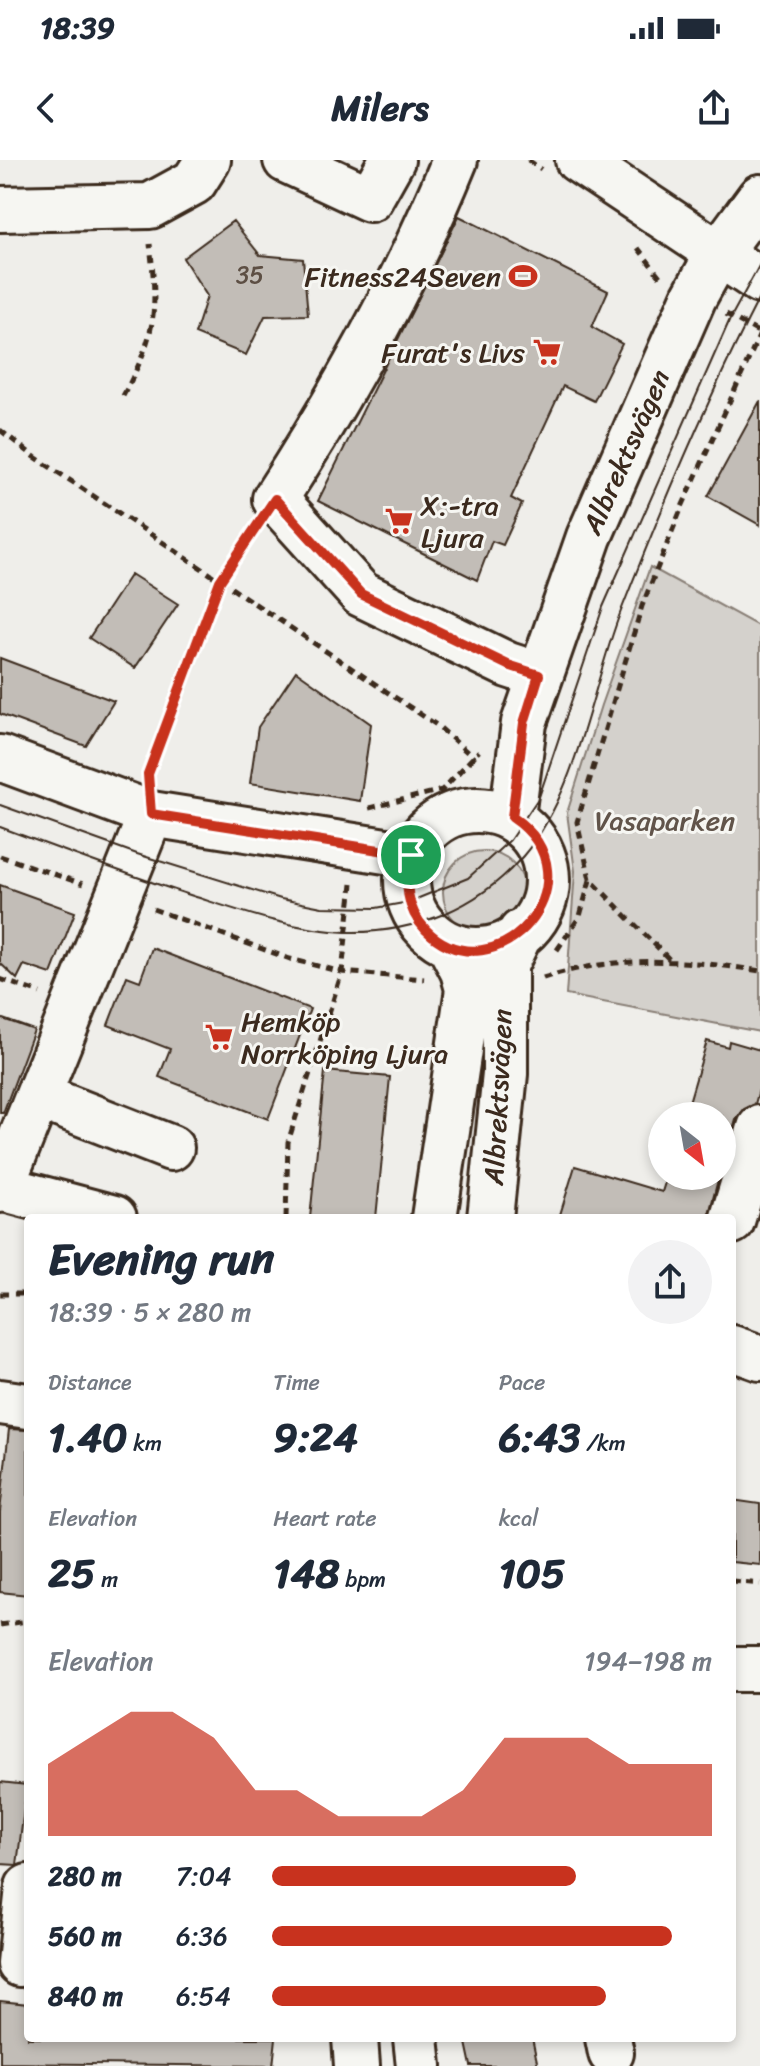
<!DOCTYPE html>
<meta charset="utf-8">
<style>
:root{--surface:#fff;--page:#f2f2f3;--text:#1f2937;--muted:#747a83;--accent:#c8321e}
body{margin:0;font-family:Sriracha,sans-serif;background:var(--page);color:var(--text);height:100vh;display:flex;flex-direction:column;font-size:30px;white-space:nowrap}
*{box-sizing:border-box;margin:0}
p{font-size:26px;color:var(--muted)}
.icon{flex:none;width:44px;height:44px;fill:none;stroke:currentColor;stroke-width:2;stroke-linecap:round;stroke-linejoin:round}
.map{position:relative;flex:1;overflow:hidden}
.sheet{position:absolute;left:24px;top:1054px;width:712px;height:828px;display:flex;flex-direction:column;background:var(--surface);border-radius:8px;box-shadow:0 4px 12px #0003}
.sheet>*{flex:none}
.needle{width:52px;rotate:149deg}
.buttons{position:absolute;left:648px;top:942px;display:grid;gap:16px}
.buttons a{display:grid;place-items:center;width:88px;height:88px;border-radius:50%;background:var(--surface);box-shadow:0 4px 12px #0003;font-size:40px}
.pin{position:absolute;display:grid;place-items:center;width:68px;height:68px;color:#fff;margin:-34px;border:4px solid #fff;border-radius:50%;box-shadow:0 2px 8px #0007}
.round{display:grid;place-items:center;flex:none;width:84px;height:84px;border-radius:42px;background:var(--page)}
.head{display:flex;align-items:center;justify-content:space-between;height:136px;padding:0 24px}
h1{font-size:44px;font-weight:700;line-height:60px}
.metrics{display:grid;grid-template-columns:repeat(3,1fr);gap:12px;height:136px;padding:8px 24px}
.metrics div{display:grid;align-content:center}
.metrics b{font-size:40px;font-weight:700}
.metrics small{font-size:22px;font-weight:400}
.metrics p{font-size:22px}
.chart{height:224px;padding:16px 24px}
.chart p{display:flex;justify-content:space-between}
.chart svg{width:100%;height:144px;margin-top:8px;fill:var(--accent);opacity:.7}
ul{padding:0 24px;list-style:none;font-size:26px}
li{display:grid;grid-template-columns:128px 96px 1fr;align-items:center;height:60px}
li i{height:20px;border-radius:10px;background:var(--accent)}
.status{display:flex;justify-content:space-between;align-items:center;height:56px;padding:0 40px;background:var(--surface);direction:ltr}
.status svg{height:22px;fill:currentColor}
header{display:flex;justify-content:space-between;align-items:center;height:104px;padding:0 24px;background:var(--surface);font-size:36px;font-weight:700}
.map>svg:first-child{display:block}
</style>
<div class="status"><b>18:39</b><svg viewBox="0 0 49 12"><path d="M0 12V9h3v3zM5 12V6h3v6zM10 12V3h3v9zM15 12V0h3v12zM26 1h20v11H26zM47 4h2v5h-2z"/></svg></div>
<header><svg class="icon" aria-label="back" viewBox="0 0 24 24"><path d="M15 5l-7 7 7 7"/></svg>Milers<svg class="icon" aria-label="share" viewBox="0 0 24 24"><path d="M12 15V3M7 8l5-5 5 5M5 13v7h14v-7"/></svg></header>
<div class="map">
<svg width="760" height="1906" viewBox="0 0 760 1906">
<rect width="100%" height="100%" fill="#efeeea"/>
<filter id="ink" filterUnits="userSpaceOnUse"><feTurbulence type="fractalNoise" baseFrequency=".0125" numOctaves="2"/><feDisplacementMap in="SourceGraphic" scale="16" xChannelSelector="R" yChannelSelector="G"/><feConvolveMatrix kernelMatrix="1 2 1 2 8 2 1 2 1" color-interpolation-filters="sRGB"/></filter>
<g filter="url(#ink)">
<path fill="#d4d1cc" stroke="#887e75" stroke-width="2" d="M 650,407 L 760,467 L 760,872 L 566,835 L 575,711 L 567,653 L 601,545 Z
M443 732a41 41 0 1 1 82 0a41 41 0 1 1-82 0Z"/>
<path fill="#c2bdb7" stroke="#3b2a1e" stroke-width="2" d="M 459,56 L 608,131 L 592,167 L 622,184 L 594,241 L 563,226 L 511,338 L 522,344 L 503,385 L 492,381 L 477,420 L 318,341 Z
M 233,61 L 260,95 L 303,99 L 308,155 L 265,156 L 246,195 L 195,174 L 207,136 L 183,98 Z
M 760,241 L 760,365 L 708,336 Z
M 131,414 L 178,444 L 135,508 L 89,478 Z
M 0,498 L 114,541 L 86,586 L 0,554 Z
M 296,511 L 371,564 L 360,641 L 250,623 L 258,567 Z
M 0,725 L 75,752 L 51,814 L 24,805 L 17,819 L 0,803 Z
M 152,788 L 310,849 L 268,959 L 159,917 L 170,889 L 108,865 L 127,816 L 140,821 Z
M 0,858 L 34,870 L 3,953 L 0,953 Z
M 707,881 L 728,887 L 729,881 L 760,890 L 760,926 L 755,944 L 744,949 L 736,960 L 722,1008 L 722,956 L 685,956 Z
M 325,911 L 390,917 L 376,1058 L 310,1058 Z
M 575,1006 L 662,1032 L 667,1016 L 719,1016 L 708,1058 L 559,1058 Z
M 9,1269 L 28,1270 L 28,1435 L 0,1432 L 0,1352 Z
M 732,1340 L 760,1344 L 760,1405 L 732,1402 Z
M 0,1622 L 27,1625 L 17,1705 L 0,1704 Z
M 0,1841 L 28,1844 L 28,1878 L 276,1878 L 273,1906 L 0,1903 Z
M 465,1878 L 532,1878 L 538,1906 L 471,1906 Z"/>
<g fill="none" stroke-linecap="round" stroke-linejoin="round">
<defs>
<path id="minor" d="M 286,0 L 370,39 L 392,0
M 455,0 C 408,116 343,234 275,339 L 361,434 L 508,505 L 539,515
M 578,0 L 760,121
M 0,49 L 150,46 L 194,22 L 208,0
M 0,598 L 151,654 L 411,695
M 38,936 L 171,988
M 1,1028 L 114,1058
M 0,1030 L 151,654
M 732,1061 L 760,968
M 732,1188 L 760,1198
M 0,1242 L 28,1246
M 732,1509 L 760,1509
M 20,1804 L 28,1727
M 608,1878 L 611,1893"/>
<path id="major" d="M407 720a70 70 0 1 1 140 0a70 70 0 1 1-140 0Z
M 512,657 L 524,563 L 589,377 L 694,137 L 718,94 L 760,37
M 434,1058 L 468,829 L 463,811 L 450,786
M 490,1058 L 505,914 L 505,805 L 521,772
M 355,1878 L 357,1906
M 416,1878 L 419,1906"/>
</defs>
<use href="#minor" stroke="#3b2a1e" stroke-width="50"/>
<use href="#major" stroke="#3b2a1e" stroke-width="50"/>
<path stroke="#3b2a1e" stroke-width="5" stroke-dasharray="8 6" stroke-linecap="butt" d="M 528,0 L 541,9
M 638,88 L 661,118
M 726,154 L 760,173
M 123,236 C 156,174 158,154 150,84
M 0,270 L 35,297 L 438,566 L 475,599
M 149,612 L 220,421 L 255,370
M 369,648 L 442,630 L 479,591
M 0,696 L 83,724
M 153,749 L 290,799 L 342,812 L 424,819
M 557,790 L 580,756 L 590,720
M 669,799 L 590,719 L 577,662 L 642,446 L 682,347 L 760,174
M 543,818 C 613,795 688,799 760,811
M 0,819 L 40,833
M 286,1058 L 288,982 L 342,812 L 352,724
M 0,1134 L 28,1134
M 732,1421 L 760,1424
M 0,1465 L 28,1461"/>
<use href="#minor" stroke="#f6f6f2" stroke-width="44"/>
<use href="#major" stroke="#f6f6f2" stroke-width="44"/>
<path stroke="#3b2a1e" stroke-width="2" d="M 0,645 L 137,694 L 281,739 L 322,747 L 376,748 L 409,742 L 468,718 L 510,680 L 539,637 L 603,447 L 731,157 L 760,104
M 0,667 C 64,691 128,715 193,736 C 243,752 293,770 346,772 C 413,774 479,748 523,696 C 578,633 591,528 621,451 C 663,344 708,237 760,136"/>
</g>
</g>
<g fill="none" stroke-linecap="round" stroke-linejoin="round" filter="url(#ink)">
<defs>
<path id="route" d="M 275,339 L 361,434 L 508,505 L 539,515 L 524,563 L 512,657 C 604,719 495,839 426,770 C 405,748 405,723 411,695 L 151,654 L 148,614 L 220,421 Z"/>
</defs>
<use href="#route" stroke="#fff" stroke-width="16"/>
<use href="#route" stroke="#c8321e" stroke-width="10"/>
</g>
<defs>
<symbol id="stadium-bare" viewBox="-9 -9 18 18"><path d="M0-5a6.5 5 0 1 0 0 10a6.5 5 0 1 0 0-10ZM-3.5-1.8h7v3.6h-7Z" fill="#c8321e" stroke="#f6f6f2" stroke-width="2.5" paint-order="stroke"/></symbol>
<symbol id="supermarket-bare" viewBox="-9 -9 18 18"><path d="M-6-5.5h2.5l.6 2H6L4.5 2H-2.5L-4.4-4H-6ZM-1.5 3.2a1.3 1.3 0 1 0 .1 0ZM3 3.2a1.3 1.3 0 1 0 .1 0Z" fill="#c8321e" stroke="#f6f6f2" stroke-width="2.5" paint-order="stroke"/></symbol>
</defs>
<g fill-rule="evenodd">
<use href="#stadium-bare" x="503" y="96" width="40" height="40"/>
<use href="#supermarket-bare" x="527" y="172" width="40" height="40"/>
<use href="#supermarket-bare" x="379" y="341" width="40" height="40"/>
<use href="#supermarket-bare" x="199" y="857" width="40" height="40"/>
</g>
<g text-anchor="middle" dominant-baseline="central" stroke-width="6" stroke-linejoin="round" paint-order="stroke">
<g font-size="24" fill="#5d4f44">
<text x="250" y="115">35</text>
</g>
<g font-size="28" fill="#3b2a1e" stroke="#f6f6f2" text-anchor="end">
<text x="501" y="116">Fitness24Seven</text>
<text x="525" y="192">Furat's Livs</text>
<text x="421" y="345" text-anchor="start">X:-tra<tspan x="421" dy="32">Ljura</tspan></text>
<text x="241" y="861" text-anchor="start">Hemköp<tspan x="241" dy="32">Norrköping Ljura</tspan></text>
</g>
<g font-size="28" fill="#3b2a1e" stroke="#f6f6f2">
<text transform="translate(626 292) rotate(-66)">Albrektsvägen</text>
<text transform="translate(498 937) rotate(-87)">Albrektsvägen</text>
</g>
<g font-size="28" fill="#61544a" stroke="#f6f6f2">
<text x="665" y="660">Vasaparken</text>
</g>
</g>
</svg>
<div class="buttons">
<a><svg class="needle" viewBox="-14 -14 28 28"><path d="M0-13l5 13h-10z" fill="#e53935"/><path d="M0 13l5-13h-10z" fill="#747a83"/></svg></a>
</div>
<div class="pin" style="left:411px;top:695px;background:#1e9e55"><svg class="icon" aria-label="arrive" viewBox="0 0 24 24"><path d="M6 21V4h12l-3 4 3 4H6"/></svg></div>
<section class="sheet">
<div class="head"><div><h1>Evening run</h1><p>18:39 · 5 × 280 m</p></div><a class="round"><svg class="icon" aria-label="share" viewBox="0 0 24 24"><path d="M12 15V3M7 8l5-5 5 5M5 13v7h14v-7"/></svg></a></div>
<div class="metrics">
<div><p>Distance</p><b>1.40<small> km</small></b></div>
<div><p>Time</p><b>9:24</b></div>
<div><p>Pace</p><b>6:43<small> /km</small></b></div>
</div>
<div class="metrics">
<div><p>Elevation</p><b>25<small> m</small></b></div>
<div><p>Heart rate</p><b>148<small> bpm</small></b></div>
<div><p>kcal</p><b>105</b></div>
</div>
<div class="chart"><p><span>Elevation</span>194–198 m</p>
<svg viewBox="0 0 160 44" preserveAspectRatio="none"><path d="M0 44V22L10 14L20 6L30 6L40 14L50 30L60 30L70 38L80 38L90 38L100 30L110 14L120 14L130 14L140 22L150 22L160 22V44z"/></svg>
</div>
<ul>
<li><b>280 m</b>7:04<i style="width:69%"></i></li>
<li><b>560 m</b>6:36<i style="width:91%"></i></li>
<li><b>840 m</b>6:54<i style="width:76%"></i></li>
</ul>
</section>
</div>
